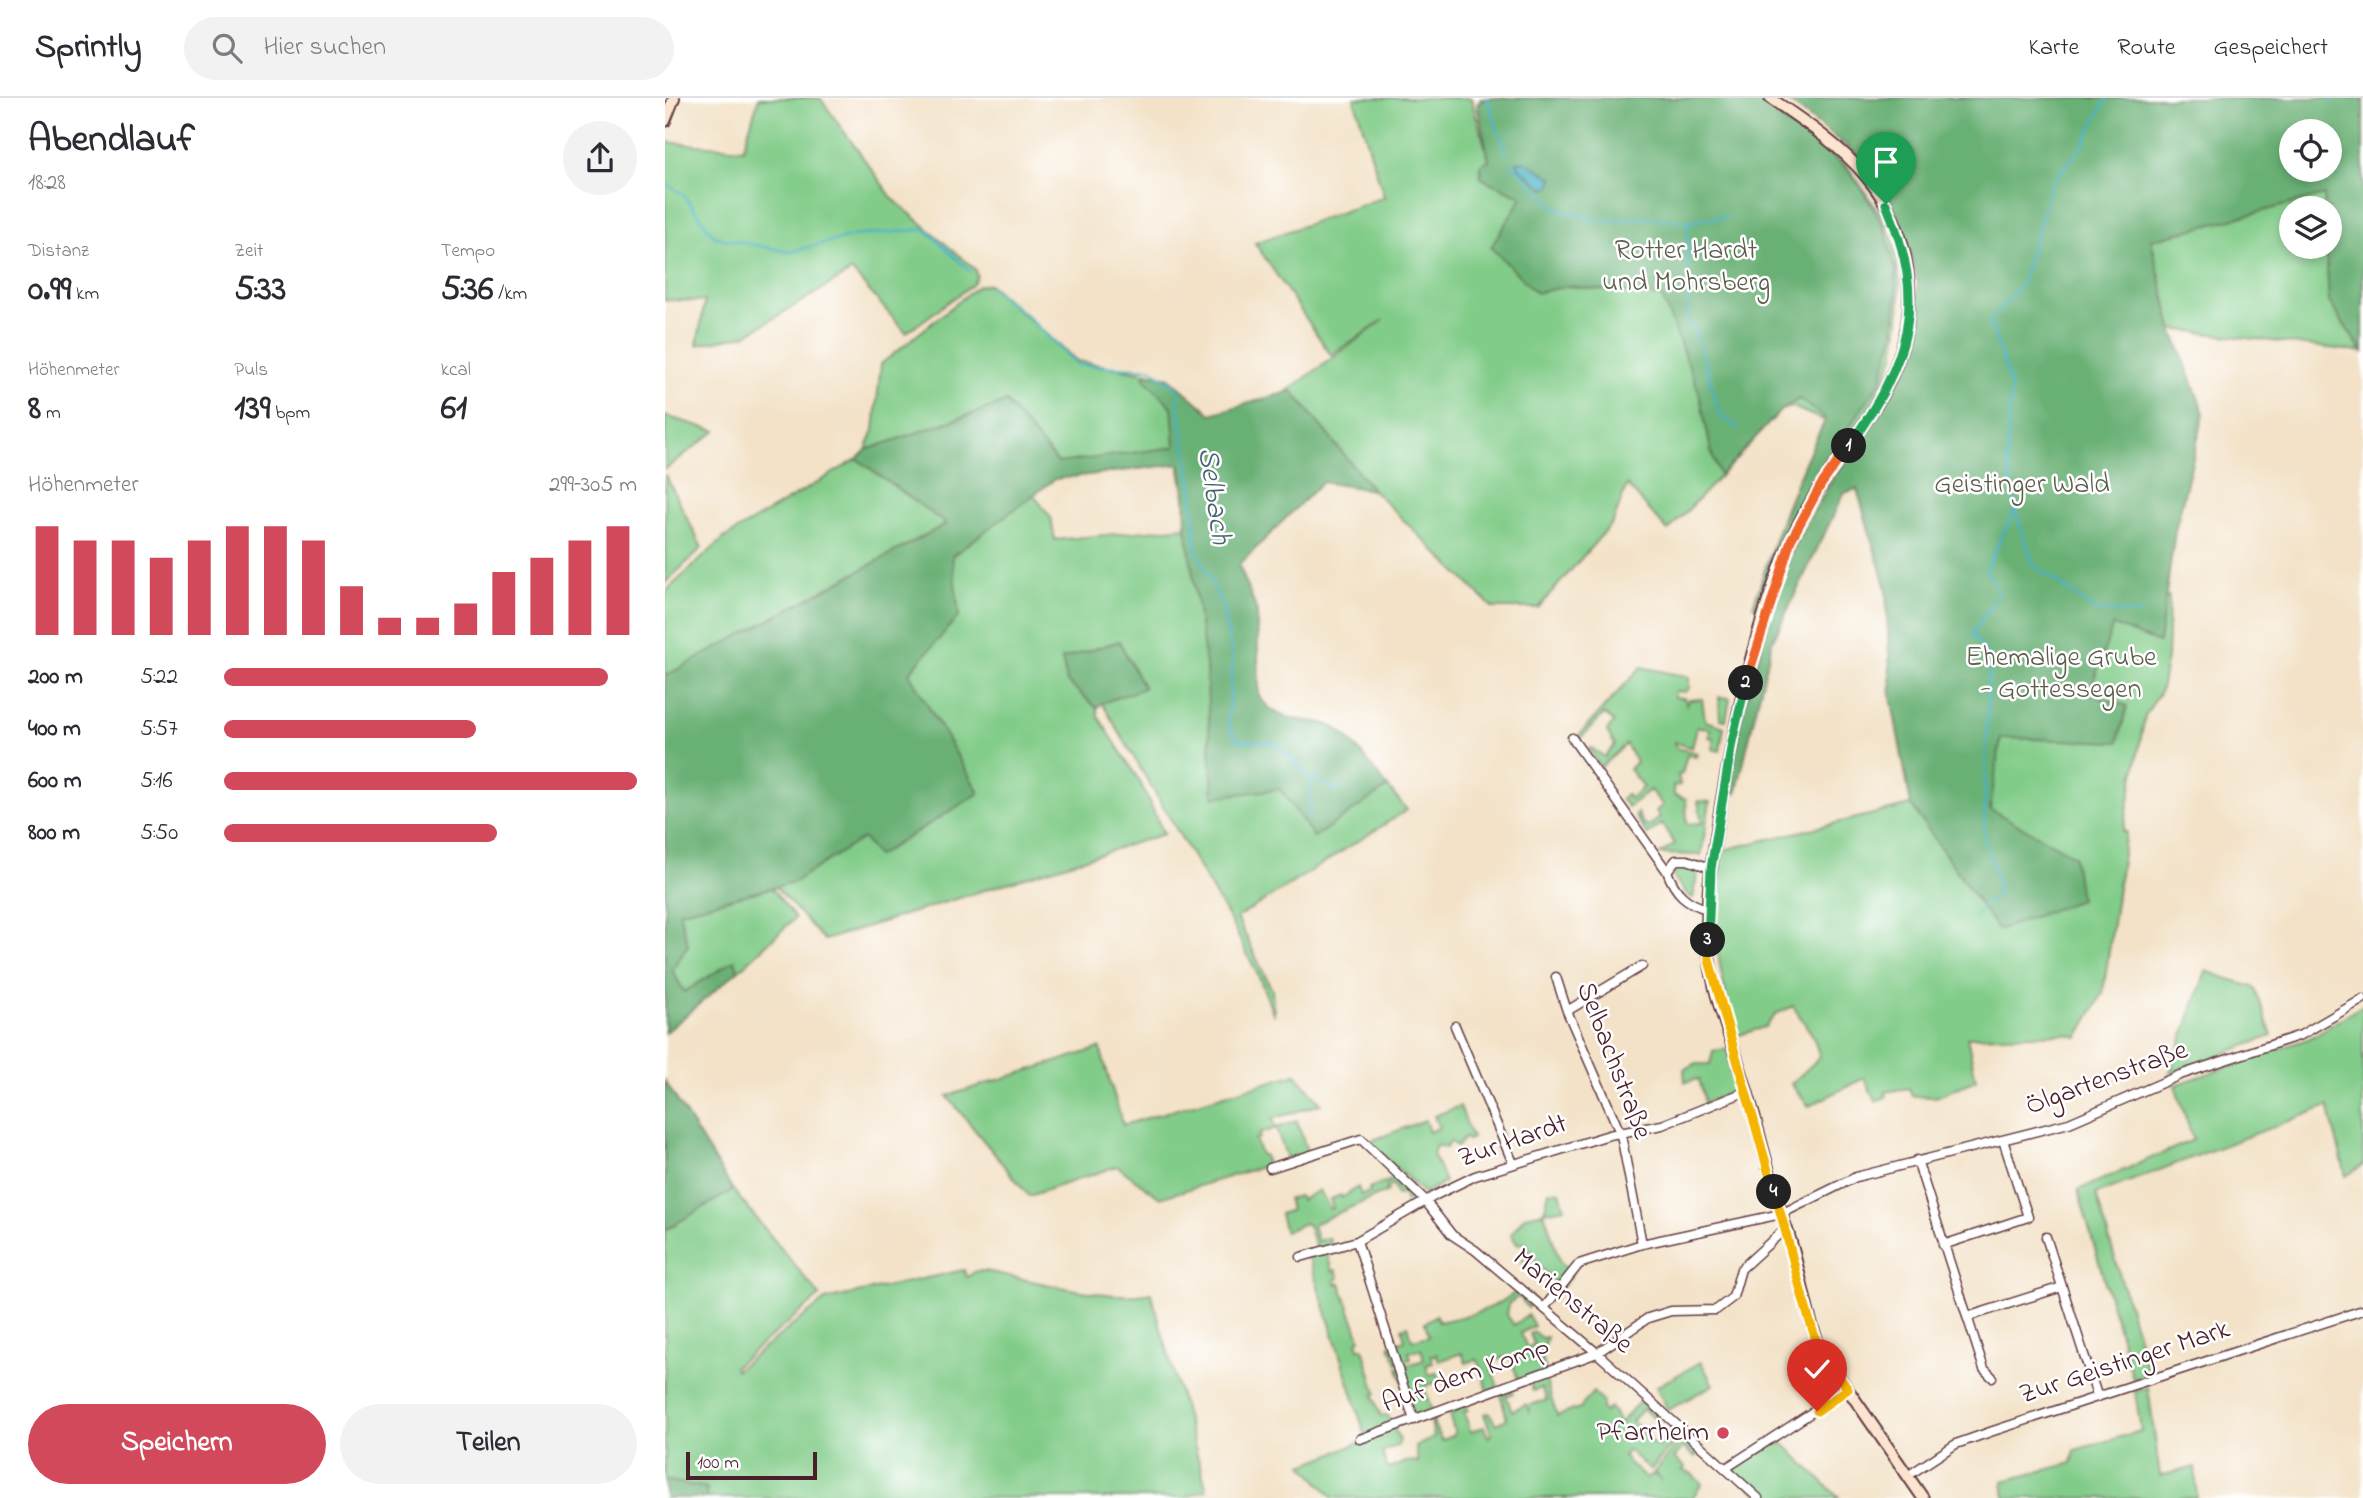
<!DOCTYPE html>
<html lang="de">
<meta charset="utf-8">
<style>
:root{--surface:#fff;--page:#f2f2f3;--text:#2b2b33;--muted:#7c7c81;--line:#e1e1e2;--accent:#d1495b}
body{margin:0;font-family:"Indie Flower",sans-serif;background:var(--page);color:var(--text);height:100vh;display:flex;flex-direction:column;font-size:26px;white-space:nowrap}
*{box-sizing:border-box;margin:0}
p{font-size:23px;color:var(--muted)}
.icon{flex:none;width:38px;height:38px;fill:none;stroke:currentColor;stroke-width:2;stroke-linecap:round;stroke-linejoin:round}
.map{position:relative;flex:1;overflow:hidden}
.side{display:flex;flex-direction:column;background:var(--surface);width:665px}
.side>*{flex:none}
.controls{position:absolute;left:1614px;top:21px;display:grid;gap:14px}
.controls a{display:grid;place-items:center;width:63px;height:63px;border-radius:50%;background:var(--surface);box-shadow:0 4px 10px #0003;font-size:35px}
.scale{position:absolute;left:21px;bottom:18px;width:131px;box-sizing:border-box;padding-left:7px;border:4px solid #4a1f2b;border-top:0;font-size:19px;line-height:24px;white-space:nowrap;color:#4a1f2b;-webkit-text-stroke:5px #fff;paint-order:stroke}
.pin{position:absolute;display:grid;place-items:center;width:60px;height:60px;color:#fff;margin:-72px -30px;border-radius:50% 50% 50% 0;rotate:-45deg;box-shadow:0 0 7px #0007}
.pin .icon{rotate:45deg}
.km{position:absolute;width:35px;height:35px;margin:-18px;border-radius:50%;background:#222;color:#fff;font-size:19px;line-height:35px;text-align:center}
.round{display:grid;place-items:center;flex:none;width:74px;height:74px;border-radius:37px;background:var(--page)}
.overview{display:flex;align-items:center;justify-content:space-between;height:119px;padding:0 28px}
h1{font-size:38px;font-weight:700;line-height:52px}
.stats{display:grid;grid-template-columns:repeat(3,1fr);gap:10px;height:119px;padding:7px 28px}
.stats div{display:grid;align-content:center}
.stats b{font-size:35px;font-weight:700}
.stats small{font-size:19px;font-weight:400}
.stats p{font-size:19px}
.chart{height:196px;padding:14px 28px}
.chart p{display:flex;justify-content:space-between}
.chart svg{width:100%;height:126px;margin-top:7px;stroke:var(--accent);stroke-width:6}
.cta{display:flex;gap:14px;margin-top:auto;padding:14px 28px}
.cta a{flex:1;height:80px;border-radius:42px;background:var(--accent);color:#fff;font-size:28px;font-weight:700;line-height:80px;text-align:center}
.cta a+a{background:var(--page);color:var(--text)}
ul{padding:0 28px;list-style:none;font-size:23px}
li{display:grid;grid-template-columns:112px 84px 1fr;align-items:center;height:52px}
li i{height:18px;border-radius:9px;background:var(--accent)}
header{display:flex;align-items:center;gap:42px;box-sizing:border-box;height:98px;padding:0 35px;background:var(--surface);border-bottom:2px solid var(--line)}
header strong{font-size:33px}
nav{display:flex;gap:38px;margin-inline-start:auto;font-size:24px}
.search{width:490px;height:63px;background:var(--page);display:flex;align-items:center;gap:18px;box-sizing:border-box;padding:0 24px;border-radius:38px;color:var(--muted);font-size:26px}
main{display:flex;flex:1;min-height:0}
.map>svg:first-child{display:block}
</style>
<header>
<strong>Sprintly</strong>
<div class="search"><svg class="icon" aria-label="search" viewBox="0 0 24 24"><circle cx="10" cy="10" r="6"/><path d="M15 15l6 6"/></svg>Hier suchen</div>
<nav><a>Karte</a><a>Route</a><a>Gespeichert</a></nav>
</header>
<main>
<section class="side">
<div class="overview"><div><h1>Abendlauf</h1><p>18:28</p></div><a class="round"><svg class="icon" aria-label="share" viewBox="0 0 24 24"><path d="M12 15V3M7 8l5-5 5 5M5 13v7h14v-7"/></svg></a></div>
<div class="stats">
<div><p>Distanz</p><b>0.99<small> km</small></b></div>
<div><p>Zeit</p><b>5:33</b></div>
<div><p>Tempo</p><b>5:36<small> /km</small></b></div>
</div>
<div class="stats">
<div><p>Höhenmeter</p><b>8<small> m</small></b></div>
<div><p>Puls</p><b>139<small> bpm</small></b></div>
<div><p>kcal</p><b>61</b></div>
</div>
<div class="chart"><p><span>Höhenmeter</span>299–305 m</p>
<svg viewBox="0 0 160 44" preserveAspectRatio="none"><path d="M5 44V6M15 44V11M25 44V11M35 44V17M45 44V11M55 44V6M65 44V6M75 44V11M85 44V27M95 44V38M105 44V38M115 44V33M125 44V22M135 44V17M145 44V11M155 44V6"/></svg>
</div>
<ul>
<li><b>200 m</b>5:22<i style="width:93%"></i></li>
<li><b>400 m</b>5:57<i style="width:61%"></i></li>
<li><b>600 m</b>5:16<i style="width:100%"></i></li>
<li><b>800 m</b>5:50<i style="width:66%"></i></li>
</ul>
<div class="cta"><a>Speichern</a><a>Teilen</a></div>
</section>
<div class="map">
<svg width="1698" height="1400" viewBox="0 0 1698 1400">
<rect width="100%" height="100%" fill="#fff"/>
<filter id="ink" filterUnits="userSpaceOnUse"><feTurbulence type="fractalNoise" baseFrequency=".0143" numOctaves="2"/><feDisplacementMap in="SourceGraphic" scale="14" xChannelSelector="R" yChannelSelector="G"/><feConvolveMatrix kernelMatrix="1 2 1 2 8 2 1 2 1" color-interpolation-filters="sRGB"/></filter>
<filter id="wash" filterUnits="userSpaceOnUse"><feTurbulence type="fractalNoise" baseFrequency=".00686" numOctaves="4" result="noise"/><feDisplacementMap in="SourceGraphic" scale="28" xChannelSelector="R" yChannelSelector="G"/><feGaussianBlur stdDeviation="1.57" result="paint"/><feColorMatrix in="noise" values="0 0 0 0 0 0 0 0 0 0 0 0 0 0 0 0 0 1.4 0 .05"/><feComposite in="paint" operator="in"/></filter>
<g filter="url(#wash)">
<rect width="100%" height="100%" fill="#f3e2c7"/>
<path fill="#82cc89" stroke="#66765a" stroke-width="2" fill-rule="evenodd" d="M 94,0 L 155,0 L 228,101 L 310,171 L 312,178 L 308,186 L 241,235 L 187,173 L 81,237 L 32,247 L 40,203 L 0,202 L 0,44 L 78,51 Z
M 689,0 L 806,0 L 824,62 L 830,60 L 815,0 L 1093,0 L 1183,69 L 1218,120 L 1229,146 L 1235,185 L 1234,224 L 1229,257 L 1216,290 L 1188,335 L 1128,309 L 1110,313 L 1073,359 L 1003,433 L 962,387 L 948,424 L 873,510 L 828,510 L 708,392 L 684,363 L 566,457 L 586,599 L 615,691 L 649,738 L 723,689 L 742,712 L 572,820 L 607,892 L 609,918 L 594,879 L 566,824 L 437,605 L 397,561 L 402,584 L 432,610 L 433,618 L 475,684 L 499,736 L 159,842 L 91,767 L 34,808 L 107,790 L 130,820 L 73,873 L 70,863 L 19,894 L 7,872 L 23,847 L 0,833 L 0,494 L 59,440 L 192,361 L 282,426 L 144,500 L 368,396 L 386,420 L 390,442 L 521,429 L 521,432 L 525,428 L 511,349 L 393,365 L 341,304 L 201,352 L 209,332 L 216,266 L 313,188 L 324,186 L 412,263 L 481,275 L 479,281 L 531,310 L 538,308 L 552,326 L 613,300 L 719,222 L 666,257 L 590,145 L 719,99 ZM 258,558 L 243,575 L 314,695 L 213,758 L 198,740 L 220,588 Z
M 1659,97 L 1660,110 L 1626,110 L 1626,149 L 1661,149 L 1664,204 L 1697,254 L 1507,231 L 1486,142 Z
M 0,318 L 51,333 L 0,371 Z
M 0,376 L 37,450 L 0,485 Z
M 1504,499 L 1502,560 L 1496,592 L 1480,618 L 1458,734 L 1461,734 L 1438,895 L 1413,939 L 1401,936 L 1302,939 L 1311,982 L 1271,999 L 1247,998 L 1244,990 L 1220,994 L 1222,998 L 1211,1004 L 1199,980 L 1144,1008 L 1126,986 L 1155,959 L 1148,938 L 1128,908 L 1111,916 L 1100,929 L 1071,938 C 1055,877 1041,816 1054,753 L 1246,707 L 1317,808 L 1313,600 L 1494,501 Z
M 976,569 L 1024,579 L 1024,590 L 1020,594 L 1010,593 L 1009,599 L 1019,600 L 1022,607 L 1024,602 L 1037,601 L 1040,623 L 1059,629 L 1055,653 L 1047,651 L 1049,640 L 1044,639 L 1045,631 L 1032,628 L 1027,650 L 1009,644 L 1011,650 L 1032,655 L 1031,659 L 1022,657 L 1017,676 L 1013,677 L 1015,687 L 1008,688 L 1009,697 L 1021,701 L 1022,726 L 1037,725 L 1033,703 L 1045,704 L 1036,757 L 995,756 L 1010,746 L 997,726 L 982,737 L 970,718 L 972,715 L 978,726 L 984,728 L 995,719 L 991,713 L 998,707 L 985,692 L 963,709 L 956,701 L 961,696 L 965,701 L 978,689 L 964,671 L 971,664 L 961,646 L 936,669 L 924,651 L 926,650 L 940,659 L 950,647 L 942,633 L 949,624 L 939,616 L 915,641 L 913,638 Z
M 1054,599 L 1065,600 L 1061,622 L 1055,621 Z
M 1013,766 L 1033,770 L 1028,800 L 1023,798 L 1008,778 L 1008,770 Z
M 1541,873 L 1590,890 L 1607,938 L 1505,975 Z
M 1698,907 L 1698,1067 L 1681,1078 L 1663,1008 L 1431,1096 L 1484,1277 L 1468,1281 L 1413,1092 L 1528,1042 L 1510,987 L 1645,940 Z
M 435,950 L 458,1027 L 631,976 L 656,1006 L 607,1021 L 611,1030 L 632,1023 L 643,1056 L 623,1063 L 611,1030 L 594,1036 L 595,1040 L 590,1041 L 596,1057 L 599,1057 L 603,1070 L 601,1071 L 599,1068 L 495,1100 L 452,1068 L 364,1098 L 282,998 Z
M 1062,951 L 1073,993 L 1040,1005 L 1034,981 L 1020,984 L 1019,971 L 1030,966 L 1045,966 L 1048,953 Z
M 795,1008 L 807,1040 L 803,1042 L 800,1039 L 792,1049 L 785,1043 L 781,1050 L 771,1047 L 768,1056 L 780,1084 L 759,1095 L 703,1044 L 760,1022 L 764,1034 L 774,1030 L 769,1018 Z
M 736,1079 L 753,1096 L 741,1104 L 738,1096 L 732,1097 L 728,1087 L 722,1089 L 723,1093 L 648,1126 L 652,1143 L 664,1140 L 667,1149 L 661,1152 L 667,1173 L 671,1172 L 674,1180 L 670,1182 L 671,1186 L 675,1185 L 695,1240 L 692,1244 L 694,1250 L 698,1250 L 711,1295 L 708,1298 L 716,1318 L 722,1317 L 735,1342 L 733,1347 L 717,1354 L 723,1371 L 744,1363 L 753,1364 L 751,1348 L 769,1340 L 766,1323 L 770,1321 L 768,1325 L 777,1343 L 790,1336 L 784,1316 L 791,1313 L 790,1307 L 800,1304 L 803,1313 L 799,1315 L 806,1334 L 819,1329 L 823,1339 L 827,1337 L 819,1316 L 824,1315 L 831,1326 L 842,1321 L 834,1290 L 844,1287 L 848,1295 L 841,1298 L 847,1313 L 861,1306 L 864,1313 L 865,1307 L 882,1302 L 877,1290 L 868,1293 L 863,1279 L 853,1282 L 846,1260 L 840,1259 L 825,1264 L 833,1290 L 823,1293 L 812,1261 L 801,1265 L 797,1255 L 774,1263 L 772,1256 L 766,1258 L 768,1265 L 761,1267 L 764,1277 L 772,1275 L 776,1283 L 759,1288 L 767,1314 L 750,1320 L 733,1270 L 759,1262 L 756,1251 L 744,1254 L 746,1261 L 732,1265 L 725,1247 L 740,1242 L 737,1230 L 743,1228 L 747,1242 L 764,1238 L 760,1225 L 771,1217 L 774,1224 C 803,1218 833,1211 855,1190 L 869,1202 L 863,1210 L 854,1198 L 844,1205 L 842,1217 L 849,1227 L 863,1217 L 869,1228 L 856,1235 L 862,1250 L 869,1246 L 865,1236 L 869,1234 L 876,1240 L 882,1239 L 876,1257 L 881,1273 L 878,1274 L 892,1318 L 915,1310 L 928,1294 L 938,1305 L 937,1311 L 940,1314 L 945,1309 L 955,1325 L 973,1305 L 979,1306 L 993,1317 L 990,1321 L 978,1311 L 967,1323 L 979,1334 L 976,1337 L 994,1349 L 1005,1338 L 1010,1343 L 985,1372 L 963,1352 L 958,1359 L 981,1381 L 989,1376 L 997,1383 L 989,1374 L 1017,1340 L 1034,1354 L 1030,1359 L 1018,1349 L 1009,1360 L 1020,1369 L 1018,1373 L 1027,1376 L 1037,1386 L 1027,1400 L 668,1400 L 638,1367 L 697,1344 L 700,1336 L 643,1157 L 652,1154 L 643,1127 L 639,1125 L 620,1134 L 615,1116 L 626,1112 L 623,1101 L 634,1098 L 636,1102 L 654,1092 L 665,1111 L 668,1110 L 665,1101 L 676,1097 L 677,1100 L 693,1089 L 696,1097 L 705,1094 L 704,1090 Z
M 68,1092 L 155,1198 L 69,1269 L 71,1272 L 160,1202 L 299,1172 L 302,1179 L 311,1173 L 320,1173 C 364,1181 445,1205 486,1195 L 542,1392 L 520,1400 L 0,1400 L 0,1132 Z
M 884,1093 L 895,1094 L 900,1110 L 879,1114 L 895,1164 L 907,1176 L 895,1190 L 869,1162 L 856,1165 L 864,1151 L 858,1145 L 852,1146 L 846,1136 L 860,1118 L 879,1114 Z
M 1036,1264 L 1048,1287 L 1003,1312 L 991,1289 Z
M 1483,1289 L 1495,1378 L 1530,1369 L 1532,1400 L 1340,1400 L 1338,1383 L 1407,1365 L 1410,1352 L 1476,1333 L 1470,1293 Z
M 1111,1343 L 1120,1347 L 1174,1400 L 1097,1400 L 1068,1374 L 1069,1368 Z"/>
<path fill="#69b075" stroke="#5a6850" stroke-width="2" fill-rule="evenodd" d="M 821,0 L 1088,0 L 1180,68 L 1198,92 L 1219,129 L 1231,173 L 1231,208 L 1229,236 L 1215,284 L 1144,388 L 1118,434 L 1092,509 L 1088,508 C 1109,443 1129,381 1161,321 L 1134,301 L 1115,313 L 1055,378 L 1046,353 L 1034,294 L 997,199 L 903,188 L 871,195 L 826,149 L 857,99 L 816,80 L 815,67 L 824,62 L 812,6 Z
M 1119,0 L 1698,0 L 1698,254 L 1664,204 L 1661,149 L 1664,149 L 1664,110 L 1660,110 L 1659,97 L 1486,142 L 1507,231 L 1539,315 L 1510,433 L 1494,545 L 1448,527 L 1424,596 L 1462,608 L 1453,644 L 1336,640 L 1325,711 L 1409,758 L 1415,802 L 1333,832 L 1246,707 L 1226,599 L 1221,491 L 1192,391 L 1179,395 L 1107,544 L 1071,696 L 1062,694 L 1074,628 L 1112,493 L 1132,442 L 1167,382 L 1238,278 L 1249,239 L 1253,186 L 1240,133 L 1220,93 L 1192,56 ZM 1626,33 L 1664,33 L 1664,72 L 1626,72 Z
M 481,275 L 504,280 L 546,316 L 627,293 L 708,392 L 657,384 L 574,467 L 592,513 L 594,598 C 615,631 652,617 672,631 C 691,645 707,671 723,689 L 649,739 L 615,691 L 548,699 L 541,568 L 521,429 L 520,397 L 515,366 L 390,381 L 287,458 L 294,518 L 244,575 L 314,695 L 212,758 L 198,740 L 129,784 L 14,814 L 23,847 L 7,872 L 19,894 L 70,862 L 73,873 L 0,935 L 0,578 L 281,426 L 192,361 L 201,352 L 341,304 L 393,365 L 510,349 L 507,309 L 479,281 Z
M 454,543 L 479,590 L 437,605 L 432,610 L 402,584 L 397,561 Z
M 0,983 L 68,1092 L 0,1132 Z
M 0,1382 L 42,1390 L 41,1400 L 0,1400 Z"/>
<path fill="#45b1c3" stroke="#486877" stroke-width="2" d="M 859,63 L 888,80 L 885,89 L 880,91 L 854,70 L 852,64 Z"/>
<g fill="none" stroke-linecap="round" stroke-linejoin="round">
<path stroke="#45b1c3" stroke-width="2.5" d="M 822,0 L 841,55
M 1442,0 L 1417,49 L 1387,84 L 1356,187 L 1325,223 L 1346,288 L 1342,360 L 1350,413 L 1369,467 L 1430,512 L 1475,516
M 1664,0 L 1667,3 L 1671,0
M 847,66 L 890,110 L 932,123 L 984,119 L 1023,124 L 1062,118
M 0,85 L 18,96 L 50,139 L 125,154 L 188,138 L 260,131 L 305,173
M 1023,126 L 1022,220 L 1035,246 L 1055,318 L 1074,330
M 325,189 L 361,217 L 413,267 L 486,271 L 515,292 L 513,306 L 527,391 L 531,451 L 557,507 L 568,560 L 563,624 L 572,642 L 609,644 L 646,680 L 644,721
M 646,680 L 674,693
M 1310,818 L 1335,792 L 1319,739 L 1324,558 L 1307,536 L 1334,496 L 1321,471 L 1349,413"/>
</g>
</g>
<g filter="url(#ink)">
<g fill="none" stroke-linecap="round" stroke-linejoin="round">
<defs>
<path id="street" d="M 907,640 L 1002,773
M 1042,811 C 1021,805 1010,795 1002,773 L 1011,762 L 1022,762 L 1046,770
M 891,879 L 902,913 L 956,1037 L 977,1146
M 902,913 L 977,868
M 790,928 L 848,1065
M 1252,1062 L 1319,1271 L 1327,1279
M 605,1070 L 696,1041 L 758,1100 L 787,1137 L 810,1152 L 932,1255 L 1093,1400
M 1381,1139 L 1432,1297
M 692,1143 L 749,1322
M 1278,1147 L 1363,1119 L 1338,1042
M 636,1159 L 692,1143 L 771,1097 L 810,1078 L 944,1037 L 997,1027 L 1082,993
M 879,1210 L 914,1166 L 977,1146 L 1116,1116 L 1191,1079 L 1404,1025 L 1515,977 L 1636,937 L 1698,901
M 1302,1219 L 1397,1189
M 695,1341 L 932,1255 L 983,1220 L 1006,1213 L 1051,1212 L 1068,1199 L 1076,1171 L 1122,1129
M 1061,1370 L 1183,1291
M 1244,1377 L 1291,1346 L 1328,1333 L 1698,1212"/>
<path id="secondary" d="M 1105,0 C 1179,50 1240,94 1244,191 C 1249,296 1164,353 1126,442 C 1090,525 1071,618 1056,707 C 1048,757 1038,807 1044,858 C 1049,902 1069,948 1081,990 C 1095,1036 1105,1083 1121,1129 C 1136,1170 1139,1214 1157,1254 L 1258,1400
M 0,23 L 9,0"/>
</defs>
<use href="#street" stroke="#633c42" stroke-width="11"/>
<use href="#secondary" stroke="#633c42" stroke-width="14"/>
<use href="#street" stroke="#fff" stroke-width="8"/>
<use href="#secondary" stroke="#fce5d0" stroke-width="10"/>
</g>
</g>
<g fill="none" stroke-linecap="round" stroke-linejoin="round" filter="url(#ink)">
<defs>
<path id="split-1" d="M 1184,348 C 1244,262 1264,207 1221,106"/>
<path id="split-2" d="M 1081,585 L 1126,442 L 1156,387 L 1184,348"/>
<path id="split-3" d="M 1043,842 L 1046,771 L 1067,644 L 1081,585"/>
<path id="split-4" d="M 1043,842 L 1044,862 L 1109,1094"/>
<path id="split-5" d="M 1109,1094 C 1124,1139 1132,1186 1147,1230 C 1154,1253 1169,1272 1183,1291 L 1152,1313"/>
</defs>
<use href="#split-1" stroke="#fff" stroke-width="14"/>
<use href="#split-2" stroke="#fff" stroke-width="14"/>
<use href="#split-3" stroke="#fff" stroke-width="14"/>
<use href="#split-4" stroke="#fff" stroke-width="14"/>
<use href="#split-5" stroke="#fff" stroke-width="14"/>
<use href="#split-1" stroke="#22a559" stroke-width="9"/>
<use href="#split-2" stroke="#f0652b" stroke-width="9"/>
<use href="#split-3" stroke="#22a559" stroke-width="9"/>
<use href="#split-4" stroke="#f5b400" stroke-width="9"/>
<use href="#split-5" stroke="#f5b400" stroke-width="9"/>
</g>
<circle fill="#d1495b" stroke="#fff" stroke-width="2.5" cx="1058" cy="1335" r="7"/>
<g text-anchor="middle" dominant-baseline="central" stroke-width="5" stroke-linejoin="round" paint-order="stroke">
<g font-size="28" fill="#5e5c4c" stroke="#fff">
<text x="1021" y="153">Rotter Hardt<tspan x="1021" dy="32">und Mohrsberg</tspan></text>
<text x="1357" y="387">Geistinger Wald</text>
<text x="1396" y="560">Ehemalige Grube<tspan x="1396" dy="32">- Gottessegen</tspan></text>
</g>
<g font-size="28" fill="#4a1f2b" stroke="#fff">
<text transform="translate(948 963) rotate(69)">Selbachstraße</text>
<text transform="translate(1442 981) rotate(-20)">Ölgartenstraße</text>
<text transform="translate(848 1044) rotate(-19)">Zur Hardt</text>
<text transform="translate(907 1204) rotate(40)">Marienstraße</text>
<text transform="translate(1460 1265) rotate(-18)">Zur Geistinger Mark</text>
<text transform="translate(801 1278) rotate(-20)">Auf dem Komp</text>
</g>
<g font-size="28" fill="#4a1f2b" stroke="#fff" text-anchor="end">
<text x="1044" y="1335">Pfarrheim</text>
</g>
<g font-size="30" font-style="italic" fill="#48616f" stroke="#fff">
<text transform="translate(548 398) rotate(82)">Selbach</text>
</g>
</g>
</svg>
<div class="controls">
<a><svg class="icon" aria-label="locate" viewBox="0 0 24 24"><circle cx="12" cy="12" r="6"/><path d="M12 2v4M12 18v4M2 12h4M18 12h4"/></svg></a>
<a><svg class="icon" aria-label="layers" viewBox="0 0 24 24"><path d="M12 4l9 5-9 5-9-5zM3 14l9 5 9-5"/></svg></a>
</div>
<div class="scale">100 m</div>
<div class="pin" style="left:1221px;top:106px;background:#1e9e55"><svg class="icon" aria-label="arrive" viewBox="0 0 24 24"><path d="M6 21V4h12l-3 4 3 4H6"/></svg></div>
<div class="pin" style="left:1152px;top:1313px;background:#d93025"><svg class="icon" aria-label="check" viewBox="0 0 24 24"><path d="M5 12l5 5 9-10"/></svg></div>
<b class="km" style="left:1184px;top:348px">1</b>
<b class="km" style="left:1081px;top:585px">2</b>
<b class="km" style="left:1043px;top:842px">3</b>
<b class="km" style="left:1109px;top:1094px">4</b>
</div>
</main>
